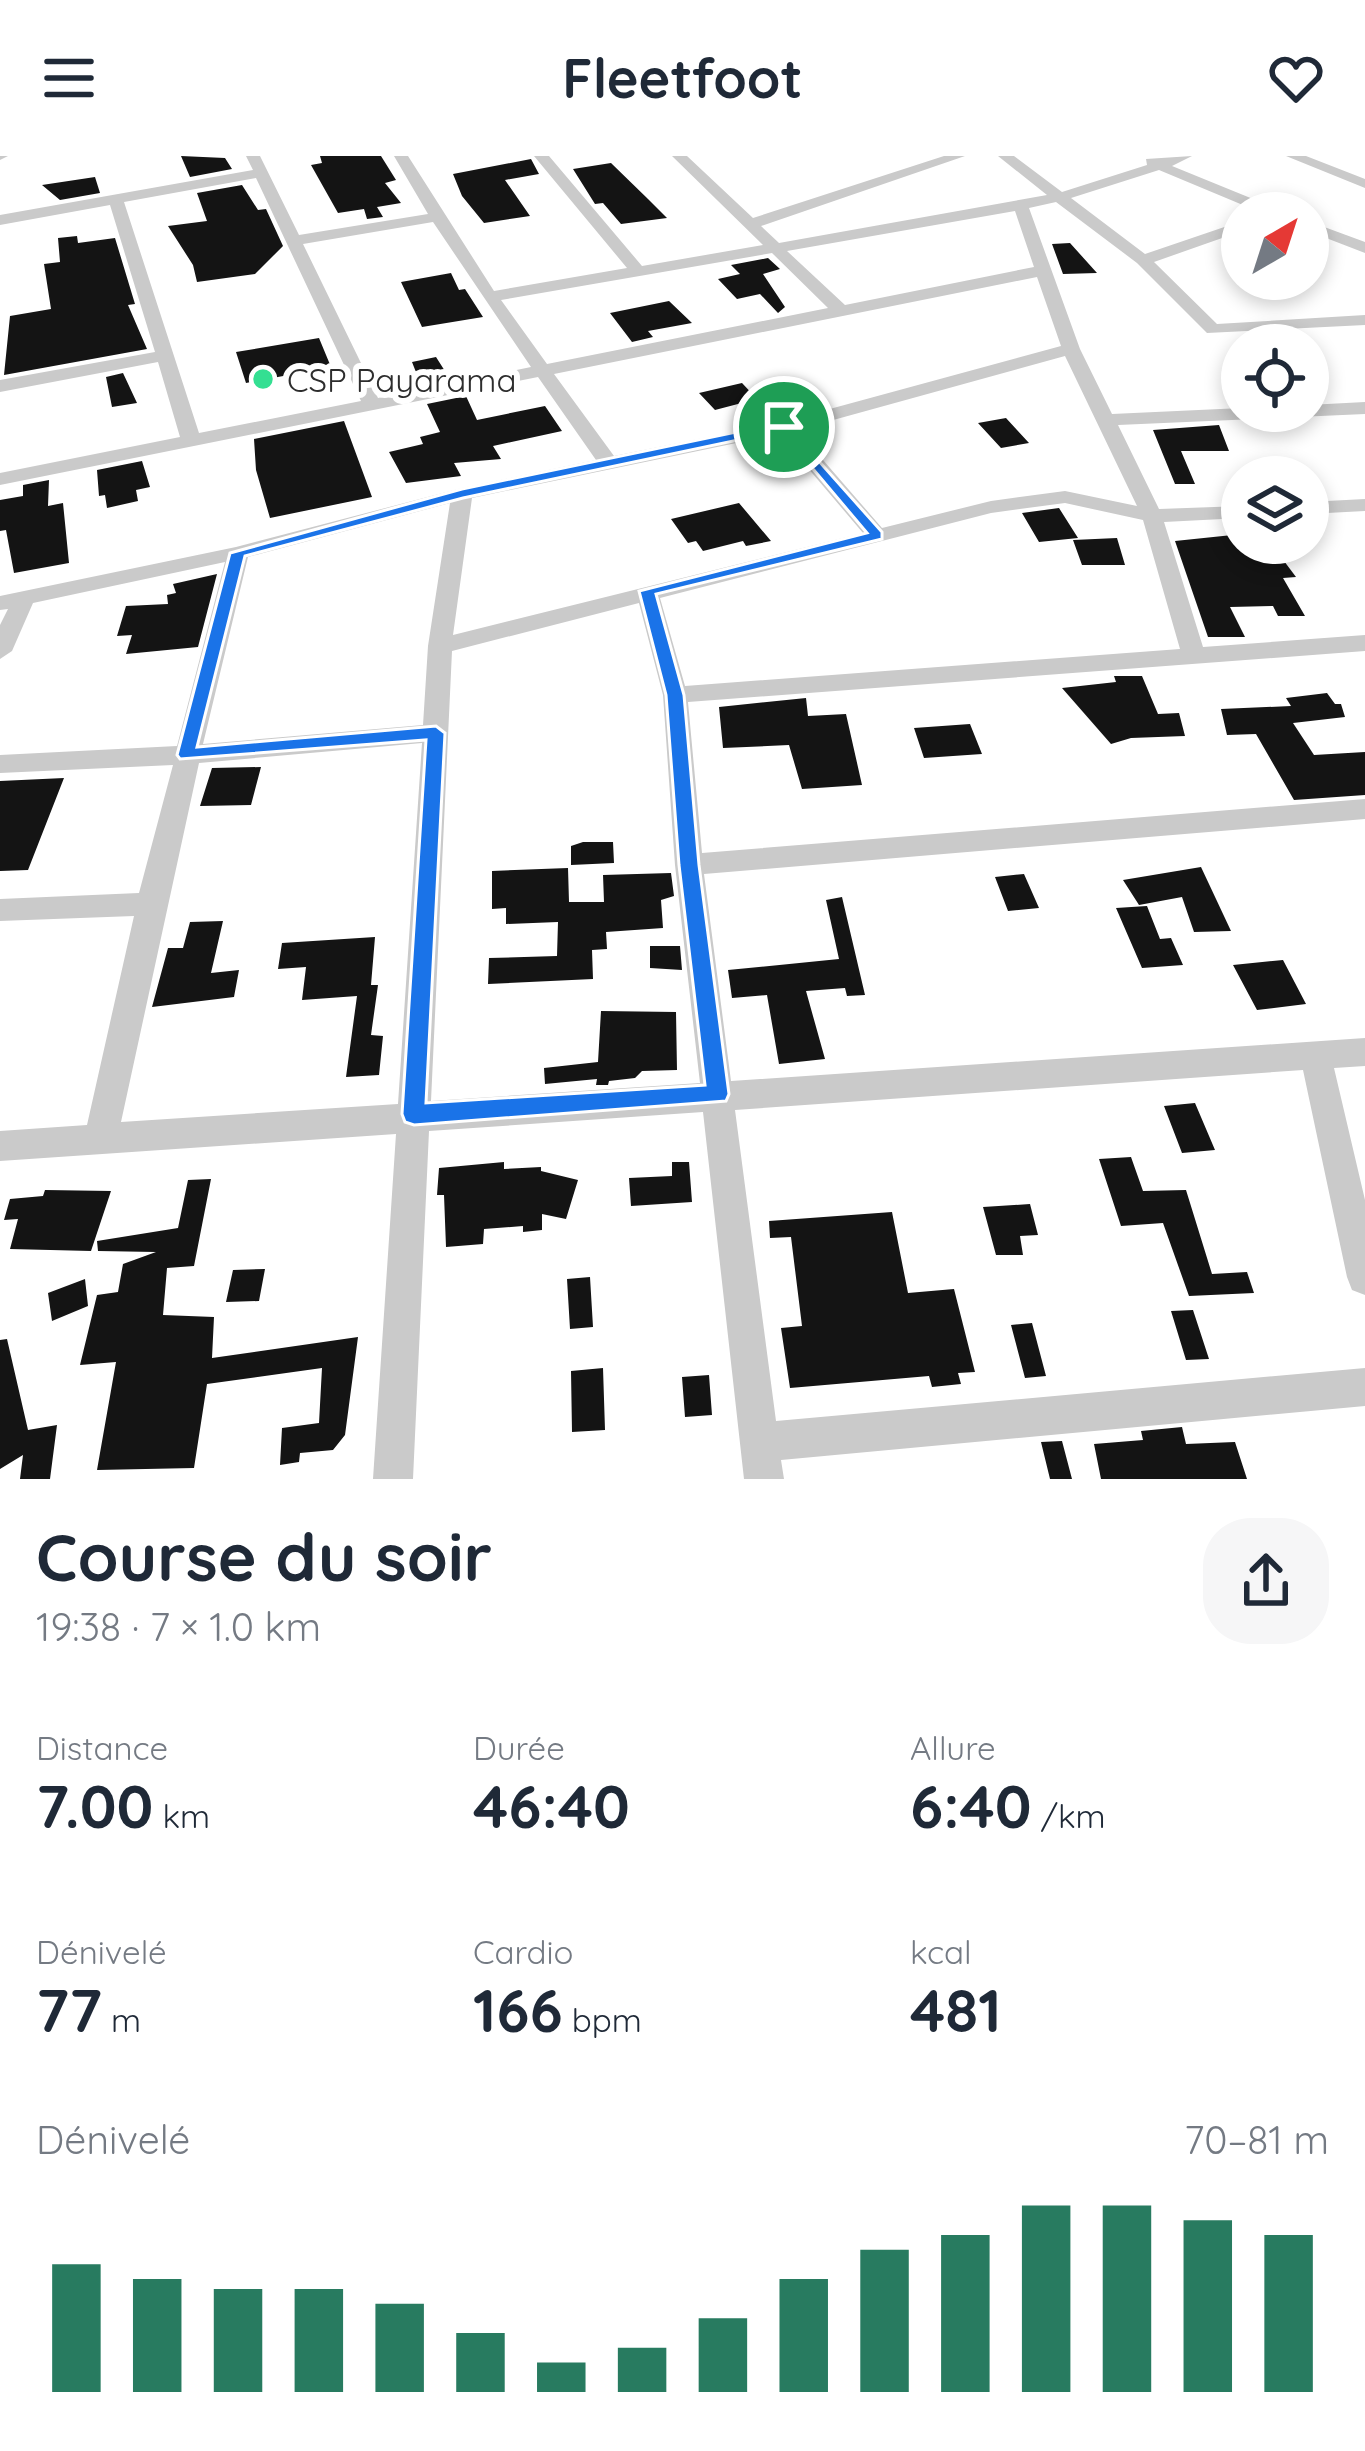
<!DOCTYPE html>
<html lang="fr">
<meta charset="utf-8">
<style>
:root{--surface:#fff;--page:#f6f6f7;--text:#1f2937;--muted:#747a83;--accent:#287b60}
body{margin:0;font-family:Quicksand,sans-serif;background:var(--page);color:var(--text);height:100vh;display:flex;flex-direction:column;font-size:45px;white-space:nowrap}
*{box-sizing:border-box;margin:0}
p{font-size:39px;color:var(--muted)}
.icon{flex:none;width:66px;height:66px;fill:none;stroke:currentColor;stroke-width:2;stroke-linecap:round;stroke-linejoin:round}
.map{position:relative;height:1323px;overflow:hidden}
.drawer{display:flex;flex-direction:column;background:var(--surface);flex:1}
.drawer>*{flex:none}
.needle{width:78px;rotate:39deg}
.buttons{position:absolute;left:1221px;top:36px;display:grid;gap:24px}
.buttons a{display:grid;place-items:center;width:108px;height:108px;border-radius:50%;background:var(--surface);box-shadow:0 6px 18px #0003;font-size:60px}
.pin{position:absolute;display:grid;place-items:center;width:102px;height:102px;color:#fff;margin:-51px;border:6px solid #fff;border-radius:50%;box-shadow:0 3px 12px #0007}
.round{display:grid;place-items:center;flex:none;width:126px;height:126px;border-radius:48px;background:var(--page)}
.headline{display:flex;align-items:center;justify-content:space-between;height:204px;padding:0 36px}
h1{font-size:66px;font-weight:700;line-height:90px}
.figures{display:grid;grid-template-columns:repeat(3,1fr);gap:18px;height:204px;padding:12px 36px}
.figures div{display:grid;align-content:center}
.figures b{font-size:60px;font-weight:700}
.figures small{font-size:33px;font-weight:400}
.figures p{font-size:33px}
.chart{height:336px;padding:24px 36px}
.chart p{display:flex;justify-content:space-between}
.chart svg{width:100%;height:216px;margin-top:12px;stroke:var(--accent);stroke-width:6}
header{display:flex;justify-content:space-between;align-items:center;height:156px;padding:0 36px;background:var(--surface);font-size:54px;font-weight:700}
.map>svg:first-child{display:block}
</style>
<header><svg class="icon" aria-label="menu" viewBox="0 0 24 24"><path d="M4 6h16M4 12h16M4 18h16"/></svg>Fleetfoot<svg class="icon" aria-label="heart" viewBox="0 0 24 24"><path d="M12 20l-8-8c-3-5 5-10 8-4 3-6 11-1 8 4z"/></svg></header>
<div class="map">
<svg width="1365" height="1323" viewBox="0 0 1365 1323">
<rect width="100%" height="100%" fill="#fff"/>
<path fill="#141414" d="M 181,0 L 225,2 L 232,13 L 190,21 Z
M 320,0 L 381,0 L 396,24 L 385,27 L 401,47 L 377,51 L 383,61 L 367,63 L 364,53 L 338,57 L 311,9 L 322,7 Z
M 531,3 L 539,18 L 505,24 L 530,60 L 484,67 L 462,40 L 453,18 Z
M 611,7 L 648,43 L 667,62 L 621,68 L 603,47 L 595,48 L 573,13 Z
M 95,21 L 100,37 L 60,44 L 42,29 Z
M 242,29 L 258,54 L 266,53 L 283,90 L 255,118 L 197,126 L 193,109 L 168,70 L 207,65 L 197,37 Z
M 77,80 L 78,87 L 115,82 L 135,148 L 128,149 L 147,193 L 4,219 L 10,160 L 51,153 L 44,108 L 60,106 L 58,82 Z
M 1070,87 L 1097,117 L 1063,118 L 1052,88 Z
M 768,102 L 780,113 L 763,118 L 785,151 L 778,157 L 760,138 L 737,143 L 718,123 L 740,118 L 731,109 Z
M 451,117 L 459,134 L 465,133 L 483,161 L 422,171 L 401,126 Z
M 669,145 L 692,167 L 648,175 L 653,181 L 632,186 L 610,157 Z
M 319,182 L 331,211 L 246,227 L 236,196 Z
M 436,201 L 450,223 L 421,229 L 412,206 Z
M 123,217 L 137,247 L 112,251 L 106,221 Z
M 742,227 L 757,243 L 715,254 L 699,237 Z
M 466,240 L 477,264 L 545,250 L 562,275 L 493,290 L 501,303 L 454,307 L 461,320 L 406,327 L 389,296 L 423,288 L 420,281 L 440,276 L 427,248 Z
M 1006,262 L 1017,274 L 1029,287 L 1001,292 L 978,267 Z
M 344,265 L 372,341 L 270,362 L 256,314 L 254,283 Z
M 1219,269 L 1229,295 L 1181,295 L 1195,328 L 1175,328 L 1153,274 Z
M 142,305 L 150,331 L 136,334 L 138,345 L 107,352 L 105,339 L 99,340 L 97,314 Z
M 49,324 L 48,350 L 63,347 L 69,407 L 14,417 L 6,374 L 0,375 L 0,344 L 23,340 L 23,329 Z
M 739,347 L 771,385 L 746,390 L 743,385 L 703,395 L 696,385 L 688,387 L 671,363 Z
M 1059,352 L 1078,382 L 1039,386 L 1022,357 Z
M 1242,378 L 1242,387 L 1249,387 L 1258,403 L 1284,405 L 1296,421 L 1283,422 L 1305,460 L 1278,460 L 1273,450 L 1230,451 L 1245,481 L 1208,481 L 1175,385 Z
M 1117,382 L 1125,409 L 1082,409 L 1073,384 Z
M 217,418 L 198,491 L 126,498 L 132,479 L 117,480 L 126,450 L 168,448 L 167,439 L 176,437 L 173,428 Z
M 1114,520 L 1142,520 L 1158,558 L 1179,557 L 1185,580 L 1131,582 L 1111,588 L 1062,532 L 1116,526 Z
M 1327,537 L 1335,548 L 1341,548 L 1345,561 L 1293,567 L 1314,599 L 1365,596 L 1365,639 L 1294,644 L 1256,578 L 1227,579 L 1221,553 L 1291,550 L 1286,542 Z
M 806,542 L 808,560 L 846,558 L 862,629 L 802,633 L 789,589 L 723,592 L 719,551 Z
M 970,568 L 982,598 L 924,602 L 914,572 Z
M 261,611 L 251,649 L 200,650 L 212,612 Z
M 64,622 L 28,714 L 0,715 L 0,625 Z
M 583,686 L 613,686 L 614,707 L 571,709 L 571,690 Z
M 1201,711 L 1231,775 L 1194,776 L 1182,741 L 1139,749 L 1123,724 Z
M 568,712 L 569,746 L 604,746 L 603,719 L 671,717 L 674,740 L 661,744 L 663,772 L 606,776 L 607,793 L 592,794 L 593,823 L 488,828 L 489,802 L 557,800 L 558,766 L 506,768 L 506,752 L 492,753 L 492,715 Z
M 1024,718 L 1039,752 L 1008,755 L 995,721 Z
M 842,741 L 865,839 L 847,840 L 845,832 L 806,835 L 825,903 L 779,908 L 767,839 L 732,842 L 728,814 L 839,803 L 826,744 Z
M 1147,750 L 1160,783 L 1171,782 L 1183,809 L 1142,812 L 1116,752 Z
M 223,765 L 211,817 L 239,814 L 234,841 L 152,851 L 168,792 L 183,792 L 190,766 Z
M 375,781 L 371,829 L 378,829 L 371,879 L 383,880 L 379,919 L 346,921 L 357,840 L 302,844 L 306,811 L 278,813 L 282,787 Z
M 650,790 L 680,790 L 682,814 L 650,812 Z
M 1283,804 L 1306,848 L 1257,854 L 1233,809 Z
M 601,855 L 676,856 L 677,914 L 642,915 L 635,922 L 609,925 L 608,929 L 596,929 L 597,923 L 545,928 L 544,912 L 598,906 Z
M 1195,947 L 1215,994 L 1182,997 L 1164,950 Z
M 1131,1001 L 1143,1035 L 1186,1034 L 1212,1118 L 1247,1116 L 1254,1137 L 1189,1140 L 1163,1067 L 1121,1070 L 1099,1003 Z
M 504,1006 L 504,1013 L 541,1011 L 541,1015 L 578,1024 L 566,1063 L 542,1058 L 542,1074 L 523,1076 L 523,1070 L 484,1073 L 483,1088 L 446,1091 L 444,1039 L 437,1039 L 439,1012 Z
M 672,1006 L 689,1006 L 692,1046 L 631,1050 L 629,1022 L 672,1020 Z
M 211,1023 L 194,1110 L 167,1112 L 163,1159 L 214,1161 L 212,1202 L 358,1181 L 345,1279 L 333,1294 L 300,1297 L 299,1306 L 280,1309 L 282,1272 L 319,1267 L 322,1212 L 207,1228 L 194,1312 L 97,1314 L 116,1206 L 80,1209 L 97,1139 L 118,1136 L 123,1108 L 156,1096 L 98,1095 L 97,1085 L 178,1072 L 188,1024 Z
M 45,1034 L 111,1035 L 91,1095 L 10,1093 L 18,1063 L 4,1064 L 10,1043 L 43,1040 Z
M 1030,1048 L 1038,1079 L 1020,1080 L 1023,1099 L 996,1099 L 983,1051 Z
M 892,1056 L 908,1137 L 954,1133 L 975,1216 L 958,1217 L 961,1228 L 932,1231 L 929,1220 L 790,1232 L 781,1172 L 802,1170 L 791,1081 L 770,1082 L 769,1065 Z
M 265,1113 L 259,1145 L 226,1146 L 233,1114 Z
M 590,1121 L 593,1171 L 570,1173 L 567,1123 Z
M 85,1123 L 88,1150 L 52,1165 L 48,1137 Z
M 1193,1154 L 1209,1203 L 1186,1204 L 1171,1155 Z
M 1032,1167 L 1046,1220 L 1025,1222 L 1011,1169 Z
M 7,1183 L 28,1274 L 57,1269 L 50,1323 L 20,1323 L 23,1299 L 0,1313 L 0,1184 Z
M 603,1212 L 605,1274 L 572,1276 L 571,1215 Z
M 709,1219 L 712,1259 L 685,1261 L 682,1221 Z
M 1182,1271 L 1186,1288 L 1235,1286 L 1247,1323 L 1101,1323 L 1094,1288 L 1143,1284 L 1141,1275 Z
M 1062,1285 L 1072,1323 L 1050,1323 L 1041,1286 Z"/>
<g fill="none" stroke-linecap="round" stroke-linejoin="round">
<path fill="#cacaca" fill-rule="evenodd" d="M 0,0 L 8,0 L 0,4 Z
M 246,0 L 260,0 L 299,79 L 428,58 L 394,0 L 408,0 L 494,135 L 627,112 L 534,0 L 549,0 L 642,110 L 763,89 L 672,0 L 687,0 L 753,62 L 944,0 L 965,0 L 761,70 L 779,87 L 1047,39 L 998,0 L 1014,0 L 1062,36 L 1147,9 L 1146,3 L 1192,0 L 1172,10 L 1280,54 L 1283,57 L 1262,57 L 1159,14 L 1071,42 L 1145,98 L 1242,65 L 1242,75 L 1154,106 L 1217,168 L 1365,159 L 1365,169 L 1207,177 L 1137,107 L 1056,46 L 1029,52 L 1080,193 L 1112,258 L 1242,252 L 1308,255 L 1308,249 L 1365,246 L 1365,258 L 1118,269 L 1159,353 L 1242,350 L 1242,362 L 1164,366 L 1203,491 L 1365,479 L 1365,495 L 688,546 L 702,697 L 1365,643 L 1365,663 L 704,718 L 731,925 L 1365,882 L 1365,910 L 1334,912 L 1365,1044 L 1365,1139 L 1352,1134 L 1347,1121 L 1303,914 L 735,954 L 776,1265 L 1365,1212 L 1365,1250 L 781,1304 L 784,1323 L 744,1323 L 703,956 L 429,975 L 413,1323 L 373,1323 L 396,978 L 0,1005 L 0,975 L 87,969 L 134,760 L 0,765 L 0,743 L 139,737 L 173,609 L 0,617 L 0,599 L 177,590 L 225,406 L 33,447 L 12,495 L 0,503 L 0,469 L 8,453 L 0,454 L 0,440 L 236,391 L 462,332 L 596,304 L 538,221 L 0,329 L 0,317 L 180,281 L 158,206 L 0,236 L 0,224 L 155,196 L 110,49 L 0,69 L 0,59 L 253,14 ZM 256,22 L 361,245 L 199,277 L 124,46 ZM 1015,55 L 1034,111 L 845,149 L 787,95 ZM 433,66 L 531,211 L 378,242 L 303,88 ZM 772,97 L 828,152 L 547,208 L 501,144 ZM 1037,121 L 1061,190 L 782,266 L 614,300 L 554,218 ZM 1065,200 L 1137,350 L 1065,335 L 991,345 L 882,372 L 797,274 ZM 779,278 L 863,377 L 453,479 L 472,342 ZM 450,347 L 428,490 L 423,569 L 203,588 L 248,401 ZM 1065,347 L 1143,364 L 1180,493 L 685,530 L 660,442 L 991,357 ZM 639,447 L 663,539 L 675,709 L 700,927 L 431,945 L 452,495 ZM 422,587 L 398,948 L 121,966 L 199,607 Z
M 1286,0 L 1306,0 L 1365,23 L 1365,32 Z
M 1308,65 L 1365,86 L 1365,97 L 1308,75 Z
M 1365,343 L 1365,355 L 1308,358 L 1308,346 Z"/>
</g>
<path fill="#1a73e8" stroke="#fff" stroke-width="3" fill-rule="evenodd" d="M 784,266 L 882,376 L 882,383 L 656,438 L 684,539 L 699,709 L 729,938 L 726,945 L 414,969 L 405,966 L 402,958 L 426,584 L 180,603 L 177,599 L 230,397 L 462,333 ZM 781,275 L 867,377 L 639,435 L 666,539 L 679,709 L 705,929 L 426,947 L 445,577 L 436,570 L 197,591 L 245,400 L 463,342 Z"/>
<circle fill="#34df92" stroke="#fff" stroke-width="4.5" cx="263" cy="223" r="12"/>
<g text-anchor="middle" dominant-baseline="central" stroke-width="12" stroke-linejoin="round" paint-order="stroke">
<g font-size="33" fill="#2d2d2d" stroke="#fff" text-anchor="start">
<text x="287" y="223">CSP Payarama</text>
</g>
</g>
</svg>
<div class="buttons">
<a><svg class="needle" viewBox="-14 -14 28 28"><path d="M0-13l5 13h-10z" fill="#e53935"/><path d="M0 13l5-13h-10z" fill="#747a83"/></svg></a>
<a><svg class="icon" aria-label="locate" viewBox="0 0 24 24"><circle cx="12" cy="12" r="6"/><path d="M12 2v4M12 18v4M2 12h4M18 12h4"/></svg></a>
<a><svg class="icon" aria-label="layers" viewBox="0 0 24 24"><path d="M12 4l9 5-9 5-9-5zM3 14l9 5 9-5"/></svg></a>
</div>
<div class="pin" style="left:784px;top:271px;background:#1e9e55"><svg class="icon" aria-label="arrive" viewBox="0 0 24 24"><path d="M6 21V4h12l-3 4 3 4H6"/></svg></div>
</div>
<section class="drawer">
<div class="headline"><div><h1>Course du soir</h1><p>19:38 · 7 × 1.0 km</p></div><a class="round"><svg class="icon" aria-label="share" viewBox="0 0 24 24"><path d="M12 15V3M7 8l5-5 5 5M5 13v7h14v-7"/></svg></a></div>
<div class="figures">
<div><p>Distance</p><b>7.00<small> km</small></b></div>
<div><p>Durée</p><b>46:40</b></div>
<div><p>Allure</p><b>6:40<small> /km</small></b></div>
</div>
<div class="figures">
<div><p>Dénivelé</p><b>77<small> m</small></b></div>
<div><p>Cardio</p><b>166<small> bpm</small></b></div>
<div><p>kcal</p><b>481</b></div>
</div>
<div class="chart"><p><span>Dénivelé</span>70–81 m</p>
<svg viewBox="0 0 160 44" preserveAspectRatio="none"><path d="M5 44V18M15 44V21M25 44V23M35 44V23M45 44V26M55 44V32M65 44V38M75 44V35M85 44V29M95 44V21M105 44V15M115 44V12M125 44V6M135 44V6M145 44V9M155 44V12"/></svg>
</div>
</section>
